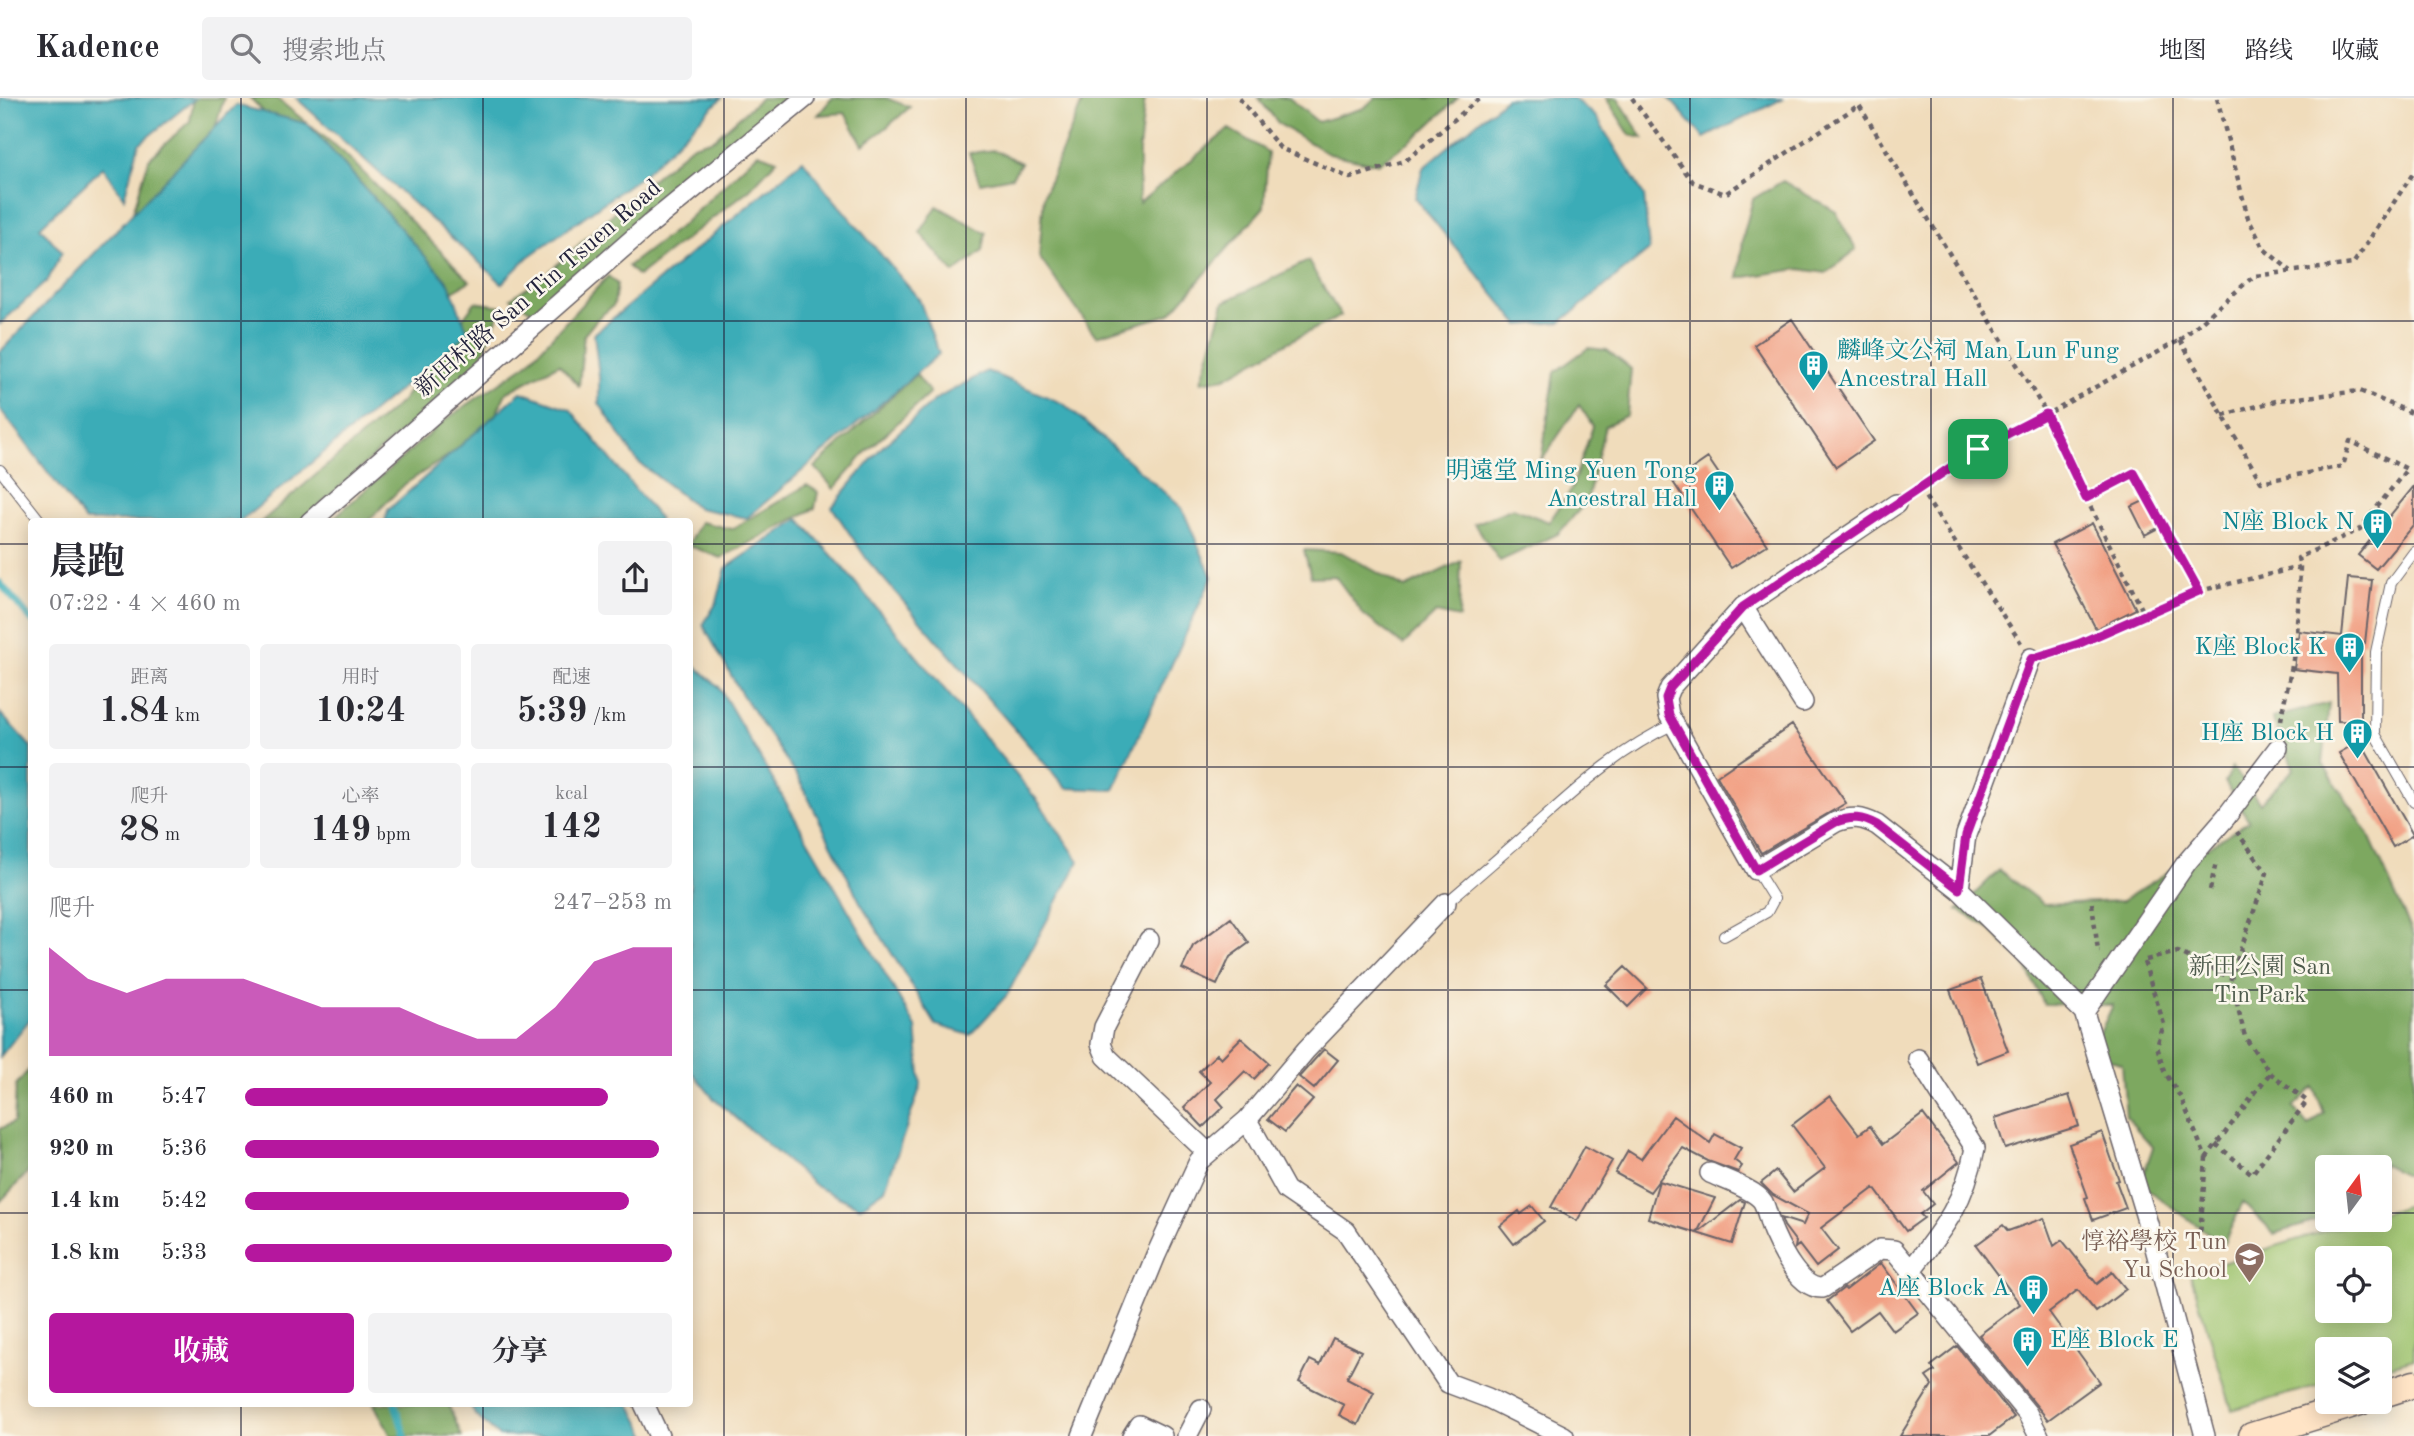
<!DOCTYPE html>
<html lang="zh">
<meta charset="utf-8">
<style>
:root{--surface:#fff;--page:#f2f2f3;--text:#2b2b33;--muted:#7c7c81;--line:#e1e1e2;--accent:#b5179e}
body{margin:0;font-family:"Old Standard TT","Noto Serif SC",serif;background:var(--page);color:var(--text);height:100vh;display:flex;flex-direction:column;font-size:26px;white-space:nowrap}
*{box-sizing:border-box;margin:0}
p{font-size:23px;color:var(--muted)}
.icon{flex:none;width:38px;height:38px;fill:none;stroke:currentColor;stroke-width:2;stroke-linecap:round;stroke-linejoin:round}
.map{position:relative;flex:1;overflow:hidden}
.drawer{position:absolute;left:28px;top:420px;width:665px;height:889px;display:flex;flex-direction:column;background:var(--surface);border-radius:7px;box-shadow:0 4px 18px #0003}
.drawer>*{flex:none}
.needle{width:46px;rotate:15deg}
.fabs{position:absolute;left:2315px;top:1057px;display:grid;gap:14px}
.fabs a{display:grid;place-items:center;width:77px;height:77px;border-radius:7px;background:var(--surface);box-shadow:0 4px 18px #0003;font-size:35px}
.pin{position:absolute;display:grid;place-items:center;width:60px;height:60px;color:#fff;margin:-30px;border-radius:14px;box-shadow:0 4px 10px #0006}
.round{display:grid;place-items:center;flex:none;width:74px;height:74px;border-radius:7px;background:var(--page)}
.summary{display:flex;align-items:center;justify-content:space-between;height:119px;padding:0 21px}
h1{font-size:38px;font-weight:700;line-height:52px}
.stats{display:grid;grid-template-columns:repeat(3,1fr);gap:10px;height:119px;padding:7px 21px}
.stats div{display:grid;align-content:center;border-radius:7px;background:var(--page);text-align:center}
.stats b{font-size:35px;font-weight:700}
.stats small{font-size:19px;font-weight:400}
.stats p{font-size:19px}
.chart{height:196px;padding:14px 21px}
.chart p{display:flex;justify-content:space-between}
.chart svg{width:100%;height:126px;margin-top:7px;fill:var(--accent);opacity:.7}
.action{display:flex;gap:14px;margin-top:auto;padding:14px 21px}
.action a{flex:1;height:80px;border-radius:7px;background:var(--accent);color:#fff;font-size:28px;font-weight:700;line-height:80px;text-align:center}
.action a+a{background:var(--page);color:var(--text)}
ul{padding:0 21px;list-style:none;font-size:23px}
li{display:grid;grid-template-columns:112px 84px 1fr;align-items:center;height:52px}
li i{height:18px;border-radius:9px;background:var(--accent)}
header{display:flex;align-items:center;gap:42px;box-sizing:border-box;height:98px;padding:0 35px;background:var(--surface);border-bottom:2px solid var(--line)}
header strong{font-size:33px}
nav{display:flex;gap:38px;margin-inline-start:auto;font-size:24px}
.search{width:490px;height:63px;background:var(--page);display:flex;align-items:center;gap:18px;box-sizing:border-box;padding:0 24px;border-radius:7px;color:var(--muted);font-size:26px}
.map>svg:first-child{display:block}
</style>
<header>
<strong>Kadence</strong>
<div class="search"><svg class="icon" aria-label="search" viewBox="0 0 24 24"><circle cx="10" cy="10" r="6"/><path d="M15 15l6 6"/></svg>搜索地点</div>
<nav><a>地图</a><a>路线</a><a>收藏</a></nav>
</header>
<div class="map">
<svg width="2414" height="1338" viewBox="0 0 2414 1338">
<rect width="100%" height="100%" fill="#fbf7ec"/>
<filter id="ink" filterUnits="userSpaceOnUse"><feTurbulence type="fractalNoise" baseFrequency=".0143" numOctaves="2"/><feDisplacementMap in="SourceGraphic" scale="14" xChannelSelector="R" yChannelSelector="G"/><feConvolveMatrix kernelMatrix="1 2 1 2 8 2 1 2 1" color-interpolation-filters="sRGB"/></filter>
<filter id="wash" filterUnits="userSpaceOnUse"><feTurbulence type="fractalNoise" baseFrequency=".00686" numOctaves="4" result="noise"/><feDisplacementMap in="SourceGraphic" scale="28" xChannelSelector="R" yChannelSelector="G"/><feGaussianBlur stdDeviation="1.57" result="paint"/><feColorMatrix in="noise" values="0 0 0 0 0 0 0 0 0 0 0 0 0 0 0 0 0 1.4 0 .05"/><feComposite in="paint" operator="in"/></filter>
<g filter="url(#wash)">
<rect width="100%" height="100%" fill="#f0dcbb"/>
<path fill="#9cc26c" stroke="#5f7254" stroke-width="2" fill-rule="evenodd" d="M 2414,1105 L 2414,1261 L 2380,1271 L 2380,1251 L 2328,1251 L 2327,1285 L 2232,1312 L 2190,1175 L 2360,1122 L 2380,1122 L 2380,1116 ZM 2328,1160 L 2380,1160 L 2380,1213 L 2328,1213 Z"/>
<path fill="#7da860" stroke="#50654e" stroke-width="2" fill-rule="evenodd" d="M 194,0 L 224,0 L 204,67 L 129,127 L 149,61 L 190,23 Z
M 250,0 L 276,0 L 343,54 L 470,183 L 435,203 L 285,35 Z
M 761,0 L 793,0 L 535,215 L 511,200 L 549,174 L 640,91 L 693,47 L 714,41 Z
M 832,0 L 886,0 L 910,9 L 886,30 L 863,47 L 845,15 L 818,17 Z
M 1084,0 L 1145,0 L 1139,53 L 1139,105 L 1229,31 L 1268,54 L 1264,109 L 1170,216 L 1096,238 L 1039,159 L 1044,96 Z
M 1258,0 L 1289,0 L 1318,24 L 1364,10 L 1375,0 L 1458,0 L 1421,35 L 1378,66 L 1329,56 L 1279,26 Z
M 1606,0 L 1618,0 L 1643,40 L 1630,37 Z
M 994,52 L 1021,65 L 1012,79 L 980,85 L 969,55 Z
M 758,55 L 777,62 L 750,91 L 638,178 L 628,168 L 682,127 Z
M 1783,83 L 1836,114 L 1856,152 L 1826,175 L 1799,171 L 1738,180 L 1744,135 L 1753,101 Z
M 937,108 L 986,135 L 983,153 L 954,175 L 920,135 Z
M 1308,163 L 1341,218 L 1294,241 L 1225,280 L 1201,284 L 1224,204 Z
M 608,178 L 617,186 L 614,207 L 598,220 L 584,237 L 579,288 L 559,266 L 506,295 L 489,331 L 405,386 L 368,423 L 329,424 L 445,322 L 527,266 Z
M 475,204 L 502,208 L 479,265 L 301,423 L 261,424 L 401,304 Z
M 1588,250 L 1607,252 L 1631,271 L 1627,317 L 1605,328 L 1587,403 L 1558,436 L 1500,463 L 1474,426 L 1513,410 L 1549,424 L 1571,392 L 1593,328 L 1579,307 L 1541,363 L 1555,274 Z
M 916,276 L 930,295 L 866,354 L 834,391 L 815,369 Z
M 807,387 L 818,394 L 815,410 L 721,460 L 690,448 L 690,443 L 700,424 L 732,431 Z
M 1304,452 L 1341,454 L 1405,490 L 1461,463 L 1459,520 L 1436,515 L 1403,547 L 1364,517 L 1335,478 L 1311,479 Z
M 2329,605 L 2323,666 L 2368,735 L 2414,838 L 2414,1081 L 2383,1066 L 2380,1072 L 2380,1069 L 2328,1069 L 2327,1120 L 2274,1136 L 2243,1105 L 2223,1146 L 2140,1086 L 2153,1049 L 2126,1019 L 2122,966 L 2091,954 L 2113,907 L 2044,906 L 2024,865 L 1985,827 L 1958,812 L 1999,772 L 2043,806 L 2122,803 L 2249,723 L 2225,684 L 2232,669 L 2260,705 L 2294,671 L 2272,620 ZM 2314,989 L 2324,1015 L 2308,1028 L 2293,1009 Z
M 31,969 L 31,1071 L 0,1104 L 0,1031 L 14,1024 L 16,987 Z
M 374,1306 L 448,1306 L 462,1338 L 391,1338 Z"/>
<path fill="#3bacb7" stroke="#2e6779" stroke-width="2" d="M 0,0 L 196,0 L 139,46 L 124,100 L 103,69 L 40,129 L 62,154 L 48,182 L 0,226 Z
M 296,0 L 722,0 L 644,76 L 528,159 L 502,185 Z
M 1506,0 L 1573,0 L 1596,19 L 1644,97 L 1649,152 L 1561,224 L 1519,227 L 1415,100 L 1423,70 Z
M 1669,0 L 1784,0 L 1704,40 Z
M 236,7 L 308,26 L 449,185 L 468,235 L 241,423 L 85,423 L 0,311 L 0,254 Z
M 803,62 L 831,98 L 919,201 L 939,256 L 747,420 L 698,410 L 637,363 L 599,305 L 599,278 L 594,236 Z
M 987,273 L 1064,306 L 1182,410 L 1212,479 L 1114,692 L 1066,690 L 868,463 L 832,409 L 881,350 L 936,301 Z
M 521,294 L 570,311 L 659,420 L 659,423 L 385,423 L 388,412 Z
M 799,421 L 838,464 L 1038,703 L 1079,763 L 1007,897 L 970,937 L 936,927 L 860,804 L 799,681 L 741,595 L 703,527 L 717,504 L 726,470 Z
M 690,563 L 719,589 L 916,929 L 921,987 L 885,1091 L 860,1109 L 817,1089 L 714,1001 L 690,972 Z
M 0,615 L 31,649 L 31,920 L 0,959 Z
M 470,1306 L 630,1306 L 647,1338 L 499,1338 L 475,1317 Z"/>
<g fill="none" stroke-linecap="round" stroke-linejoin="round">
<path stroke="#3bacb7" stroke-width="7" d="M 0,485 L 32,523
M 395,1306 L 405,1338"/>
</g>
<g id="blocks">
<path fill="#f19e81" d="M 1792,221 L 1874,343 L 1836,369 L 1754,247 Z
M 1708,360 L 1767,447 L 1731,470 L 1673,384 Z
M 2414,388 L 2414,426 L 2376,471 L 2358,457 Z
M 2150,400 L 2164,427 L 2145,437 L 2131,409 Z
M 2092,425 L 2136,511 L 2096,531 L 2052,446 Z
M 2348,480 L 2372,482 L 2365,545 L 2361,544 L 2361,624 L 2338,623 L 2337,576 L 2294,571 L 2299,533 L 2342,538 Z
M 1792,627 L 1846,705 L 1761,755 L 1717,678 Z
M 2360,643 L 2413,737 L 2393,749 L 2339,655 Z
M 1231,820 L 1249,845 L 1230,859 L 1217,887 L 1182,871 L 1193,848 Z
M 1625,869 L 1647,890 L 1628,909 L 1606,887 Z
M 1981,881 L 2008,953 L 1977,965 L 1950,892 Z
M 1241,940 L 1269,965 L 1254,981 L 1245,973 L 1217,1001 L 1224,1009 L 1203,1029 L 1184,1009 L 1210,984 L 1199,973 L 1217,956 L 1221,960 Z
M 1324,951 L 1338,962 L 1314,991 L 1299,979 Z
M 1296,988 L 1313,1002 L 1285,1034 L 1268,1021 Z
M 2069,997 L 2079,1028 L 2005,1051 L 1995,1020 Z
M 1830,998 L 1859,1036 L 1870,1028 L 1883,1046 L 1923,1016 L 1959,1064 L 1923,1093 L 1933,1106 L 1920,1116 L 1924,1120 L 1906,1133 L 1874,1090 L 1821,1130 L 1838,1152 L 1816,1169 L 1799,1147 L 1795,1150 L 1796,1144 L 1784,1128 L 1781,1120 L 1803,1127 L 1808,1116 L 1773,1097 L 1761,1085 L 1776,1073 L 1793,1094 L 1825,1070 L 1792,1027 Z
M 1673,1018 L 1710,1045 L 1715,1036 L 1741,1050 L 1734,1062 L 1742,1068 L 1738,1074 L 1708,1063 L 1683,1050 L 1650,1094 L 1615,1075 L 1628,1053 L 1641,1061 Z
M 2102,1034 L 2119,1082 L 2116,1083 L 2126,1110 L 2093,1122 L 2085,1100 L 2088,1099 L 2069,1046 Z
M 1585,1048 L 1612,1063 L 1577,1123 L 1551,1109 Z
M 1659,1083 L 1715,1100 L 1697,1135 L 1648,1120 Z
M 1740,1102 L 1745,1104 L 1732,1146 L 1697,1135 Z
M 1532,1108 L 1544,1123 L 1514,1146 L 1500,1128 L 1519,1113 L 1521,1116 Z
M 2044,1120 L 2054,1148 L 2062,1142 L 2097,1186 L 2112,1174 L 2126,1191 L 2096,1214 L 2078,1192 L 2049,1214 L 2100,1284 L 2048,1322 L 1979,1237 L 2020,1206 L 1976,1147 L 2003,1127 L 2008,1133 Z
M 1881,1165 L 1918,1215 L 1893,1233 L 1878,1213 L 1850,1233 L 1827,1203 L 1844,1190 L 1846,1192 Z
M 1333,1240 L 1361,1253 L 1347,1280 L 1374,1294 L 1358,1327 L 1339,1317 L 1344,1307 L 1299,1284 L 1310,1262 L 1320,1267 Z
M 1957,1248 L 2014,1319 L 1989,1338 L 1900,1338 L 1932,1287 L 1926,1279 L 1935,1273 L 1931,1268 Z"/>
</g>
</g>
<g filter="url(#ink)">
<use href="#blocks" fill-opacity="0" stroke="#6a6368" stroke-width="2"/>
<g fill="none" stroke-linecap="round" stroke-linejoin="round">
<defs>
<path id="service" d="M 0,372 L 41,424
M 2414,454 L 2391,485 L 2376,554 L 2375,636 L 2414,704
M 1446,805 C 1479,777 1511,749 1544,720 C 1584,684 1624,649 1674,626
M 1724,838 L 1767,814 L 1774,801 L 1756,772"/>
<path id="minor" d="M 1896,406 L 1743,509 L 1670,590 L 1666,600 L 1669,617 L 1756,772 L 1836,724 C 1852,718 1862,719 1877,727 L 1959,791 L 2084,914 L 2154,1146 L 2205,1338
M 310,424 L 650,126 L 805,0
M 1743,509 L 1803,604
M 1959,791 L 1966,737 L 2031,560
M 1149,842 L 1104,929 L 1101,946 L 1106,958 L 1208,1055
M 2084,914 L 2187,764 L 2226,719 L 2278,650
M 1247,1022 L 1286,1092 L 1346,1133 L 1448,1285 L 1488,1300 L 1564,1338
M 1710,1075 C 1723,1081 1756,1092 1763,1104 C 1768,1114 1769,1126 1774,1136 C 1782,1154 1801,1192 1823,1190 L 1880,1151 L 1894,1152 L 2027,1315 L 2039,1338
M 1911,1172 C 1944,1130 1965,1104 1975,1050 L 1918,961
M 644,1306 L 659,1338
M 1082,1338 L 1156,1157 L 1199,1063 L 1247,1022 L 1306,952 L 1446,805
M 1132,1338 L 1139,1327 L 1162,1338
M 1187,1338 L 1201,1311"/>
<path id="secondary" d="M 2380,1297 L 2414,1286
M 2252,1338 L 2360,1304"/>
</defs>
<use href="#service" stroke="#6a6368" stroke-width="12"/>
<use href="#minor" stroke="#6a6368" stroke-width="22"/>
<use href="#secondary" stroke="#6a6368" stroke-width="29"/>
<path stroke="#6a6368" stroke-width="4.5" stroke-dasharray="5 5" stroke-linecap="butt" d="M 1239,0 L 1280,50 L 1350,80 L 1405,63 L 1480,0
M 1632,0 L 1693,84 L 1725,96 L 1859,7 L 2047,316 L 1978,351 L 1912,396
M 2217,0 L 2248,120 L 2264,151 L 2291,173
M 2180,242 L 2261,384 L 2343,368 L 2350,343 L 2407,371 L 2360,431 L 2298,460 L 2300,469 L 2199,493 L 2134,375 L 2086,400 L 2047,316 Z
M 2180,242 L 2254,178 L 2353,166 L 2414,74
M 2223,317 L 2280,302 L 2360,293 L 2414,316
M 1920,391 L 2021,545
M 2086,400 L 2145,517
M 2049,555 L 2078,546 L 2199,493
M 2280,632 C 2282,608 2289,585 2293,562 C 2297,531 2299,501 2300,469
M 2210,792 L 2216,764
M 2092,805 L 2098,853 L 2100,853
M 2146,862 L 2178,854 L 2231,880 L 2267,775 L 2237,734
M 2144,864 L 2164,926 L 2157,948 L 2164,973 L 2181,1000 L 2206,1060 L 2200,1138
M 2216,1046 L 2252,1076 L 2307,1003 L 2270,975 L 2245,939 L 2231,880
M 2206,1060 L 2270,975"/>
<use href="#service" stroke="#fff" stroke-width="10"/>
<use href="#minor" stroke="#fff" stroke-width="19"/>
<use href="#secondary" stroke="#ffe4c6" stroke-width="26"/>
</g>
</g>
<g fill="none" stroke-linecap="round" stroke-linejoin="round" filter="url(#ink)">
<defs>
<path id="route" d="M 2046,316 L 2086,400 L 2134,375 L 2199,493 L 2078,546 L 2031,561 L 1966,737 L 1959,791 L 1877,727 C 1862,719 1852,718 1836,724 L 1756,772 L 1669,617 L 1666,600 L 1670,590 L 1743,509 L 1978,351 Z"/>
</defs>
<use href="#route" stroke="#fff" stroke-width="14"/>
<use href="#route" stroke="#b5179e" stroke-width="9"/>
</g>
<path fill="none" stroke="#22223b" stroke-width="2" stroke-opacity="0.55" d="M 241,0 L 241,424M 483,0 L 483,424M 724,0 L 724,1338M 966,0 L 966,1338M 1207,0 L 1207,1338M 1448,0 L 1448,1338M 1690,0 L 1690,1338M 1931,0 L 1931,1338M 2173,0 L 2173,1338M 0,223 L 2414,223M 0,446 L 32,446M 690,446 L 2414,446M 0,669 L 32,669M 690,669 L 2414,669M 0,892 L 32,892M 690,892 L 2414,892M 0,1115 L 32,1115M 690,1115 L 2328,1115M 2380,1115 L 2414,1115M 241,1306 L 241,1338M 483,1306 L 483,1338"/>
<defs>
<symbol id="building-pin" viewBox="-11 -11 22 30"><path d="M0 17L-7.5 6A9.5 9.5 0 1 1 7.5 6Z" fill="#0f9aa8" stroke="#fbf7ec"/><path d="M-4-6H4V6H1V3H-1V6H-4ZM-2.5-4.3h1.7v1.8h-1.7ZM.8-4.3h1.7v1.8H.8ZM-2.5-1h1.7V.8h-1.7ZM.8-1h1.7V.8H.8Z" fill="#fff"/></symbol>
<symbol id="school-pin" viewBox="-11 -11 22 30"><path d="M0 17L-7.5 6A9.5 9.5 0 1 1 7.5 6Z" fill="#8d6e63" stroke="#fbf7ec"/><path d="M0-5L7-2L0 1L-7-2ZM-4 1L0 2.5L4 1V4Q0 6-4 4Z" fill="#fff"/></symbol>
</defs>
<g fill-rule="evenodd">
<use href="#building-pin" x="1796" y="250" width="35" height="47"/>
<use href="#building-pin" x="1702" y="370" width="35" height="47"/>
<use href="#building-pin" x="2360" y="408" width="35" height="47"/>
<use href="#building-pin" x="2332" y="532" width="35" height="47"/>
<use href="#building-pin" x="2340" y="618" width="35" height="47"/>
<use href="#school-pin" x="2232" y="1142" width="35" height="47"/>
<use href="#building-pin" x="2016" y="1174" width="35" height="47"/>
<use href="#building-pin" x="2010" y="1226" width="35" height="47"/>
</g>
<g text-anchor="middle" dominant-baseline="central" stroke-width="5" stroke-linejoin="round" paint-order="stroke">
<g font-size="24" fill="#22223b" stroke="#fbf7ec">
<text transform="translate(539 191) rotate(-41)">新田村路 San Tin Tsuen Road</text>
</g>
<g font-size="24" fill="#0d838f" stroke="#fbf7ec" text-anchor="end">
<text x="1837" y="254" text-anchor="start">麟峰文公祠 Man Lun Fung<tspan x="1837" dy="28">Ancestral Hall</tspan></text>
<text x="1697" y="374">明遠堂 Ming Yuen Tong<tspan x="1697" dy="28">Ancestral Hall</tspan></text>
<text x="2354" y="425">N座 Block N</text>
<text x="2326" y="550">K座 Block K</text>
<text x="2334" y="636">H座 Block H</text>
<text x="2010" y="1191">A座 Block A</text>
<text x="2050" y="1243" text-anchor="start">E座 Block E</text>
</g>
<g font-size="24" fill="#4d5a4c" stroke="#fbf7ec">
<text x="2260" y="870">新田公園 San<tspan x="2260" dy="28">Tin Park</tspan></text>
</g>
<g font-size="24" fill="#785e54" stroke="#fbf7ec" text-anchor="end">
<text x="2227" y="1145">惇裕學校 Tun<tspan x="2227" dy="28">Yu School</tspan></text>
</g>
</g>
</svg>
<div class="fabs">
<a><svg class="needle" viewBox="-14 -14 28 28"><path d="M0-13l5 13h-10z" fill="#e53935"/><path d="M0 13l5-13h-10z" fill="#7c7c81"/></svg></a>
<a><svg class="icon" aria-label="locate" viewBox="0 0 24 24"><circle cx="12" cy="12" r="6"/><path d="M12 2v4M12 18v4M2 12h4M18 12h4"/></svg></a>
<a><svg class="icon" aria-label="layers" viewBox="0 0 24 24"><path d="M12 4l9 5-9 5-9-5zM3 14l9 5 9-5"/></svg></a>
</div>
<div class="pin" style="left:1978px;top:351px;background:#1e9e55"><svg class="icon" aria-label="arrive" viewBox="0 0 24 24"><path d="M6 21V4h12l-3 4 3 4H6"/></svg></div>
<section class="drawer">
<div class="summary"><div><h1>晨跑</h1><p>07:22 · 4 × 460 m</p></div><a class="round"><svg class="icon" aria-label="share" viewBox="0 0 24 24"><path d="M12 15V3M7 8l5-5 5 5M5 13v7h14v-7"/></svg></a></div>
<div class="stats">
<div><p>距离</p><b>1.84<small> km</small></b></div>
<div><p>用时</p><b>10:24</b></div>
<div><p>配速</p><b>5:39<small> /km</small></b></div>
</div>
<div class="stats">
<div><p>爬升</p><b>28<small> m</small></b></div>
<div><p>心率</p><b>149<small> bpm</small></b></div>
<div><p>kcal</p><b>142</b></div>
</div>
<div class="chart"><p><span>爬升</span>247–253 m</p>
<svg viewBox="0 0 160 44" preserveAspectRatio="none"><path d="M0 44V6L10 17L20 22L30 17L40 17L50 17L60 22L70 27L80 27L90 27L100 33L110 38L120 38L130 27L140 11L150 6L160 6V44z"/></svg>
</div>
<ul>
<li><b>460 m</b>5:47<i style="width:85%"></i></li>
<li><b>920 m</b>5:36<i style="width:97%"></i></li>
<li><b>1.4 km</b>5:42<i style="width:90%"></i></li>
<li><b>1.8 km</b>5:33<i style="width:100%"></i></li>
</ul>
<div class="action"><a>收藏</a><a>分享</a></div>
</section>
</div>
